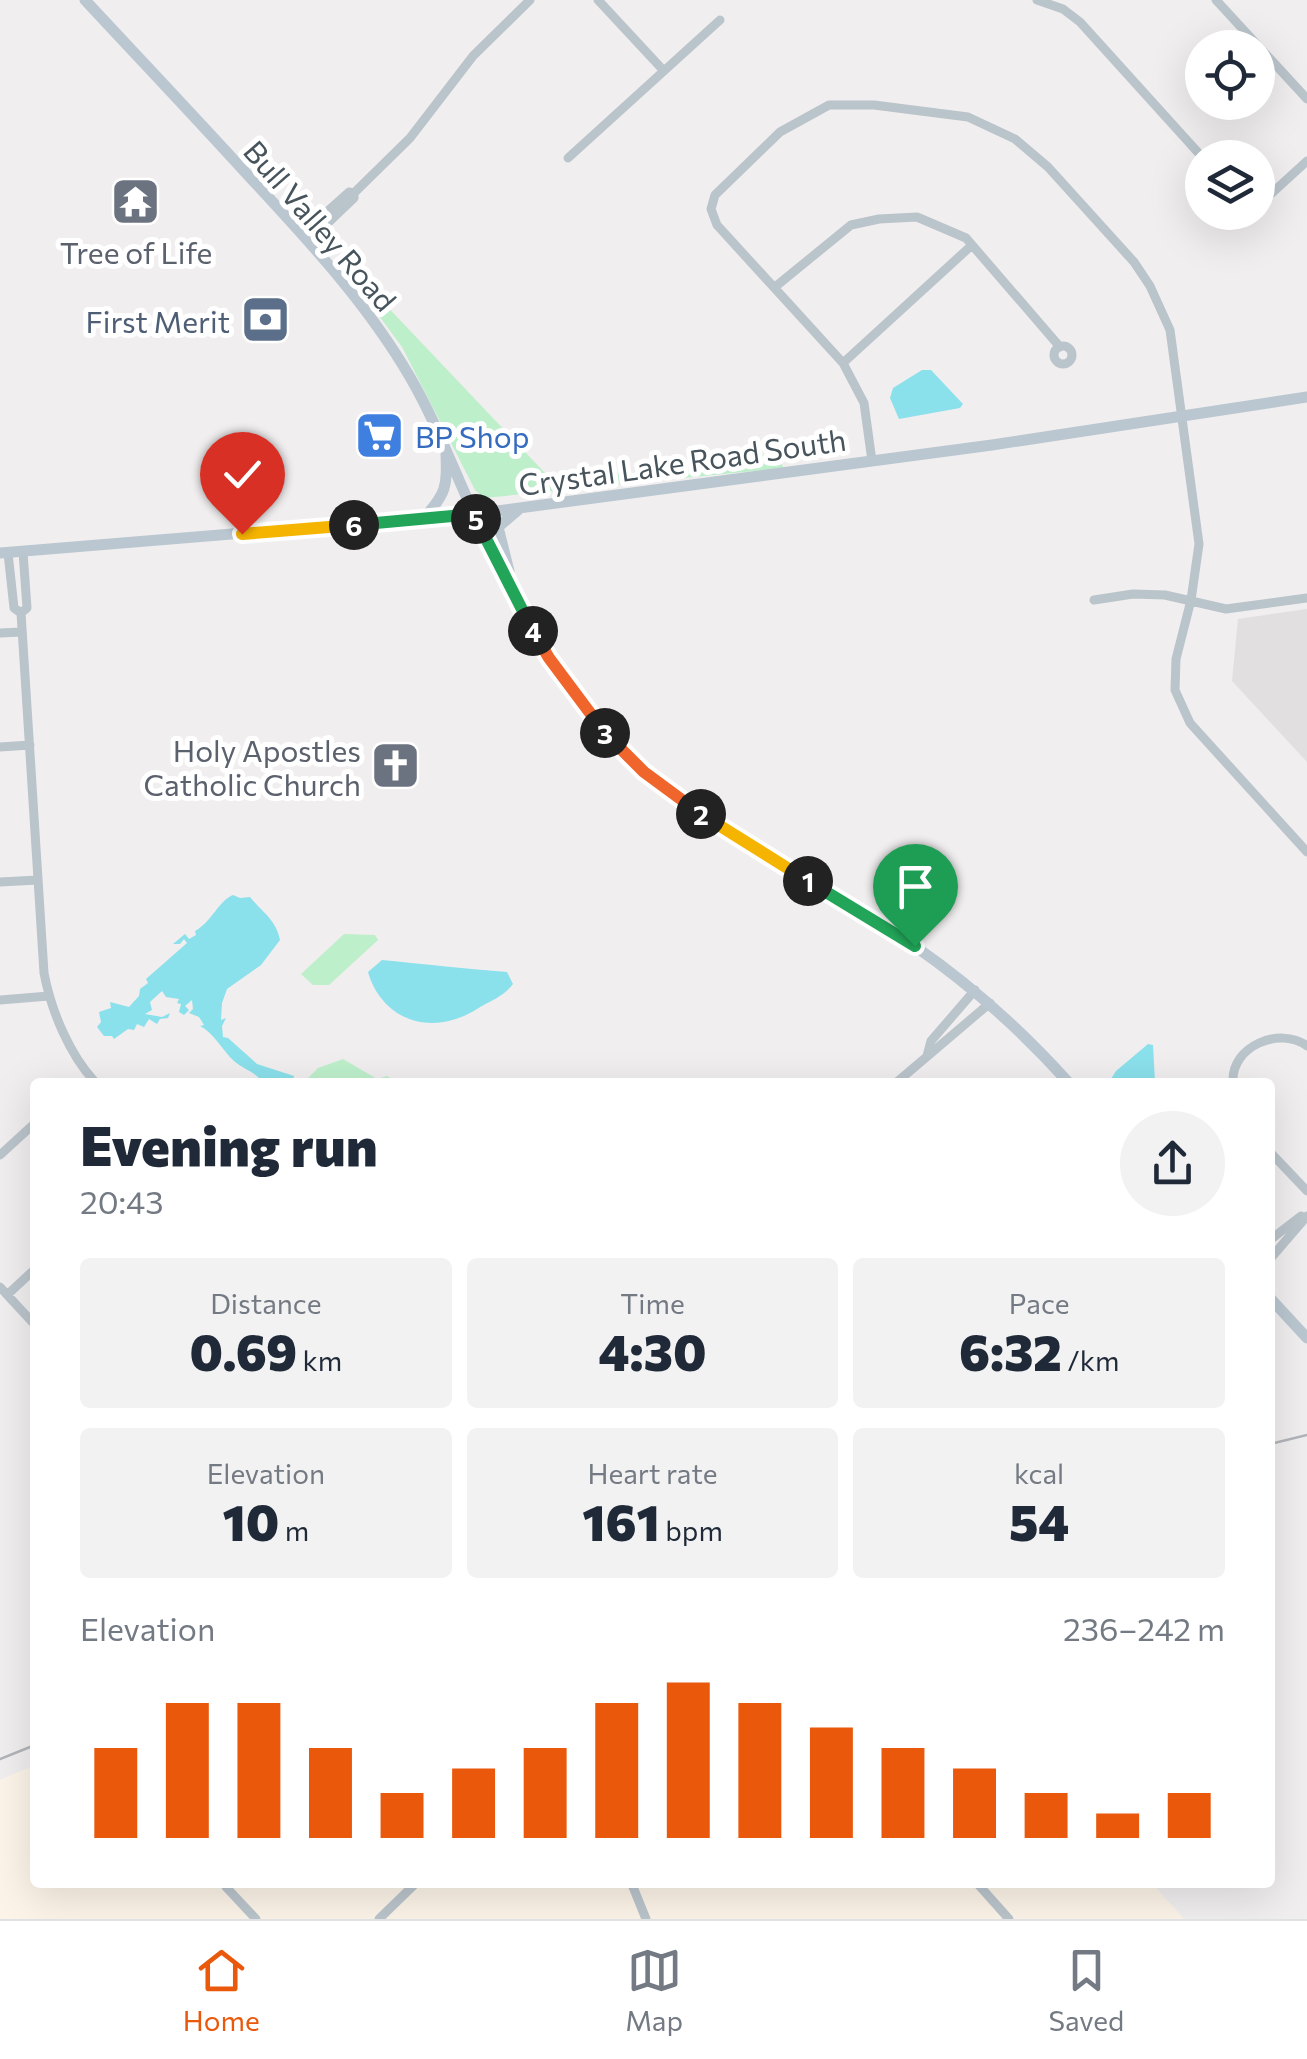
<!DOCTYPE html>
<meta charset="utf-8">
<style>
:root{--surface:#fff;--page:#f2f2f3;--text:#1f2937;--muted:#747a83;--line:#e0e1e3;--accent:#ea580c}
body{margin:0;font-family:Commissioner,sans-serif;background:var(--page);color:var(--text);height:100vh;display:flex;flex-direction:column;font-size:38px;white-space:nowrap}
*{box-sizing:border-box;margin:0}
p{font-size:32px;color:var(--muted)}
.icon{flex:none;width:55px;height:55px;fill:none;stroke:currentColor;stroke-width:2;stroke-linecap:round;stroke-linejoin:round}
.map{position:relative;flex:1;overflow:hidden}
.panel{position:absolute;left:30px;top:1078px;width:1245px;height:810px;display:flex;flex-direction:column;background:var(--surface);border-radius:10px;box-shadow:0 10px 40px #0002}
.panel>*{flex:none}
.fabs{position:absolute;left:1185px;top:30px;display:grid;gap:20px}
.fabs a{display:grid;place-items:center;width:90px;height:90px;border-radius:50%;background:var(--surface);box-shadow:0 10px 40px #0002;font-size:50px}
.pin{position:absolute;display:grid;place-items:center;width:85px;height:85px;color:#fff;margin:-102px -42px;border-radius:50% 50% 50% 0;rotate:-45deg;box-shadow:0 0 10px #0007}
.pin .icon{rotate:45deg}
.km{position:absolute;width:50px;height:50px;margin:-25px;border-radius:50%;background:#222;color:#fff;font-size:28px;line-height:50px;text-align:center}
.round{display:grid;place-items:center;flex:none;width:105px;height:105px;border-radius:52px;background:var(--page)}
.head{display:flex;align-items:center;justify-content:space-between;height:170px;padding:0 50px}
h1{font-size:55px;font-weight:800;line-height:75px}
.metrics{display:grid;grid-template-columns:repeat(3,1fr);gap:15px;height:170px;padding:10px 50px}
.metrics div{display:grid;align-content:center;border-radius:10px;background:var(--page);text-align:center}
.metrics b{font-size:50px;font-weight:800}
.metrics small{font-size:28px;font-weight:400}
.metrics p{font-size:28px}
.chart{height:280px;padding:20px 50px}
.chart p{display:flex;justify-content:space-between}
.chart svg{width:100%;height:180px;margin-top:10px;stroke:var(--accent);stroke-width:6}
.tab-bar{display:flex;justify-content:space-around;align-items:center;height:140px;border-top:2px solid var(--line);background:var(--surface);font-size:28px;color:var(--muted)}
.tab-bar a{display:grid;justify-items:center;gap:5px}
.tab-bar .current{color:var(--accent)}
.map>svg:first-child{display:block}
</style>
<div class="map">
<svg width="1307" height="1919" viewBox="0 0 1307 1919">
<rect width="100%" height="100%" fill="#f1eeef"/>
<path fill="#fcf4e8" d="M 35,1765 L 35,1882 L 1151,1882 L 1184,1919 L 0,1919 L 0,1780 Z"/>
<path fill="#e2dfe1" d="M 1307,609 L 1307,762 L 1232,681 L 1238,619 Z"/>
<path fill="#bdefcb" d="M 363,281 L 545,473 C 611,474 713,477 773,451 L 784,468 L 484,498 L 475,490 L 402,347 L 357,286 Z
M 344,934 L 375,935 L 378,940 L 329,985 L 313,985 L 301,974 Z
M 343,1059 L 377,1079 L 387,1076 L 397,1082 L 304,1082 L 318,1068 Z"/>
<path fill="#8ae0eb" d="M 922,370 L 931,370 L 963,404 L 960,408 L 899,419 L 890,398 L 893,388 Z
M 233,895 L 240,898 L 250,897 C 261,911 276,919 280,940 L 261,965 L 227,989 L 222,1003 L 221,1020 L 226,1018 L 222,1026 L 223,1037 L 228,1038 L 257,1064 L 294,1076 L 293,1082 L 262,1082 C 255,1071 244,1070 234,1061 C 223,1051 214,1033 200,1026 L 204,1025 L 199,1017 L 189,1013 L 193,1009 L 192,1000 L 185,1006 L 189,1010 L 184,1015 L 179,1012 L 181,1004 L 177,1003 L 179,999 L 166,997 L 162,991 L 150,1002 L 152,1010 L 145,1014 L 162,1017 L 170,1013 L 168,1018 L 160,1019 L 157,1024 L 149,1019 L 144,1027 L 137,1024 L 134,1030 L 128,1029 L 114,1039 L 112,1036 L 104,1036 L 97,1027 L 101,1022 L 99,1012 L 111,1008 L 110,1002 L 129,1007 L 139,996 L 140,989 L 148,983 L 146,979 L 187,943 L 184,939 L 180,944 L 173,944 L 185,934 L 189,939 L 196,935 L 195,931 C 212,922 218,901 233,895 Z
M 382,960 C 423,964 469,969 507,972 L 513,984 C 503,997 492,1000 477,1009 C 431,1038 382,1020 368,972 Z
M 1148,1044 L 1153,1045 L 1155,1082 L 1109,1082 L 1116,1071 Z"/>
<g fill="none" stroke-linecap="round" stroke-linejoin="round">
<path stroke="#bac4cb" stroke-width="9" d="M 598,0 L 664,71
M 1037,0 L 1063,9 L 1080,22 L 1203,158
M 1216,0 L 1307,99
M 568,158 L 720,20
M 1258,199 L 1272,193 L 1307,161
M 302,234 L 349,192 L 354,193 L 410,138 L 473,56 L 530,0
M 309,241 L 354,198 L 354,193
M 775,287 L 851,225 L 879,219 L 917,217 L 966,238 L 1060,347
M1054 355a9 9 0 1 1 18 0a9 9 0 1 1-18 0Z
M 843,363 L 972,245
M 872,461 L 864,403 L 843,363 L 717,225 L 711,209 L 715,195 L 780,132 L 829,105 L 874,105 L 968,117 L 1015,139 L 1048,167 L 1134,262 L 1150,286 L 1170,330 L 1199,544 L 1191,600 L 1176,659 L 1175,690 L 1190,723 L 1307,852
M 23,552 L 27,608 L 21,613 L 44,973 C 51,1010 69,1054 95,1082
M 8,553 L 14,608 L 21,613
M 1094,600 L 1133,594 L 1165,595 L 1226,609 L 1307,598
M 0,633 L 22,632
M 0,747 L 30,745
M 0,882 L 38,880
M 0,1000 L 49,996
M 927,1056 L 931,1041 L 975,990
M 897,1082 L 990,1003
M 1233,1082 C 1231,1046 1280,1026 1307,1046
M 1270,1152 L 1307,1191
M 0,1155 L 35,1123
M 1270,1240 L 1301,1216
M 1270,1259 L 1307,1216
M 0,1287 L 35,1325
M 7,1295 L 35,1269
M 631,1882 L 646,1919
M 976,1882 L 1009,1919
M 226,1887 L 256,1919
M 379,1919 L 417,1882"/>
<path stroke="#bac7d0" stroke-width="11" d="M 85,0 C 138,57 192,114 245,172 C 305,237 365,300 410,377 C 436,422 453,468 474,514 C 507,587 545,661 595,723 C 677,822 811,876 916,947 C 972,986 1023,1032 1068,1082
M 423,519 C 447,493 447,487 446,452
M 0,553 L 474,514 L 992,445 L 1307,397
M 509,571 L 498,527 L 518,510
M 1270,1298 L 1307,1338"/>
<path stroke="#b1b4b9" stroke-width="2.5" d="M 1270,1444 L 1307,1435
M 0,1759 L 35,1745"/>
</g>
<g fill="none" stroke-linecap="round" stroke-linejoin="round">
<defs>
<path id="split-1" d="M 808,881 L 915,946"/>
<path id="split-2" d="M 701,814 L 808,881"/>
<path id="split-3" d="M 605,733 L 644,772 L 701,814"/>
<path id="split-4" d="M 533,631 L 549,658 L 605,733"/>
<path id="split-5" d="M 476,519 L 533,631"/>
<path id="split-6" d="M 354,525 L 474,514 L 476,519"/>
<path id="split-7" d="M 242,534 L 354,525"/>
</defs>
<use href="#split-1" stroke="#fff" stroke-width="20"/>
<use href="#split-2" stroke="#fff" stroke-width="20"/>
<use href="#split-3" stroke="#fff" stroke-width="20"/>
<use href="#split-4" stroke="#fff" stroke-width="20"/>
<use href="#split-5" stroke="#fff" stroke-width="20"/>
<use href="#split-6" stroke="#fff" stroke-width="20"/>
<use href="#split-7" stroke="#fff" stroke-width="20"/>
<use href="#split-1" stroke="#22a559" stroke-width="12"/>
<use href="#split-2" stroke="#f5b400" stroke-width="12"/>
<use href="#split-3" stroke="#f0652b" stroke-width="12"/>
<use href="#split-4" stroke="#f0652b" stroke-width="12"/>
<use href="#split-5" stroke="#22a559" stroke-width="12"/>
<use href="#split-6" stroke="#22a559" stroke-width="12"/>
<use href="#split-7" stroke="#f5b400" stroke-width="12"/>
</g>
<defs>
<symbol id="temple-square" viewBox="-11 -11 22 22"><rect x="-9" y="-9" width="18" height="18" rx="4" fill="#6b7280" stroke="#fff"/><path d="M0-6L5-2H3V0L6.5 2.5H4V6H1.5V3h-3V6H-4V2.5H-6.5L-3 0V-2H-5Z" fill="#fff"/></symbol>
<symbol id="bank-square" viewBox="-11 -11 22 22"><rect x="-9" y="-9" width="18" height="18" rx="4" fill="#5c6f8a" stroke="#fff"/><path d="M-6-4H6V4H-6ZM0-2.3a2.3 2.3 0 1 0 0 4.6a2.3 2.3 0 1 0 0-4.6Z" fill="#fff"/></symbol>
<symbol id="supermarket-square" viewBox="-11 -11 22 22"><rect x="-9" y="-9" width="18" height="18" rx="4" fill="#3f7fe0" stroke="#fff"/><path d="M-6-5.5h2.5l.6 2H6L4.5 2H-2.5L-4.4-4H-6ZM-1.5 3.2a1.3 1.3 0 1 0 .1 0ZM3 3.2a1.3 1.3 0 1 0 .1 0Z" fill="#fff"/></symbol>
<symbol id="church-square" viewBox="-11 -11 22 22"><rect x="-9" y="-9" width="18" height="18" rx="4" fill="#6b7280" stroke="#fff"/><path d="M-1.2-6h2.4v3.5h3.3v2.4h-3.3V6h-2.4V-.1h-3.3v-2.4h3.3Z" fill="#fff"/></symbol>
</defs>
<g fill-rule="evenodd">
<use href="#temple-square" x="108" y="174" width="55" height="55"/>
<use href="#bank-square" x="238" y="292" width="55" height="55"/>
<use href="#supermarket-square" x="352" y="408" width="55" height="55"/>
<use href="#church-square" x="368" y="738" width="55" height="55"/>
</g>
<g text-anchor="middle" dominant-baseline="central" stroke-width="10" stroke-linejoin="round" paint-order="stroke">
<g font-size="30" fill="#47545c" stroke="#fff">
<text transform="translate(321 225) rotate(49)">Bull Valley Road</text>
<text transform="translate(682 461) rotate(-8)">Crystal Lake Road South</text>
</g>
<g font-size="30" fill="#5b616d" stroke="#fff">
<text x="136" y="251">Tree of Life</text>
<text x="361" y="749" text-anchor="end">Holy Apostles<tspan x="361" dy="34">Catholic Church</tspan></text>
</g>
<g font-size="30" fill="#4e5e75" stroke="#fff" text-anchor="end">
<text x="230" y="320">First Merit</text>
</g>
<g font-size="30" fill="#366cbe" stroke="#fff" text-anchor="start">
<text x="415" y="435">BP Shop</text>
</g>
</g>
</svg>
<div class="fabs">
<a><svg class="icon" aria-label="locate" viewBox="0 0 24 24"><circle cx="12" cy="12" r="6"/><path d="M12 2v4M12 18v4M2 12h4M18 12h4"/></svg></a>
<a><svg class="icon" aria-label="layers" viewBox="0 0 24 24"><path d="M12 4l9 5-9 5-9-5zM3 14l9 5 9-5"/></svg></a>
</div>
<div class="pin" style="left:915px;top:946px;background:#1e9e55"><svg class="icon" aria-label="arrive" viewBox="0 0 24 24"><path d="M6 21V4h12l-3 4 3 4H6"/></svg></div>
<div class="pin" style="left:242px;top:534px;background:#d93025"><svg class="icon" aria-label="check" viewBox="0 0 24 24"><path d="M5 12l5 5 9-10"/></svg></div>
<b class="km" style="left:808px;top:881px">1</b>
<b class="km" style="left:701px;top:814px">2</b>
<b class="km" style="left:605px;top:733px">3</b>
<b class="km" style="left:533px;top:631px">4</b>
<b class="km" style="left:476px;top:519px">5</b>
<b class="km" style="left:354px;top:525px">6</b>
<section class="panel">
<div class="head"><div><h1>Evening run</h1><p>20:43</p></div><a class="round"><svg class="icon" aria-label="share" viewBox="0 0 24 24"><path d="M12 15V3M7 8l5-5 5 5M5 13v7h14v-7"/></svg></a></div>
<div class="metrics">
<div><p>Distance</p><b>0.69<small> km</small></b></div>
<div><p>Time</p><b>4:30</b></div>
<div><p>Pace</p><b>6:32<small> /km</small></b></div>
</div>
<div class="metrics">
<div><p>Elevation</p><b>10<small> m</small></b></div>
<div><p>Heart rate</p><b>161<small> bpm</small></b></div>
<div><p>kcal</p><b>54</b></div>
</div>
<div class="chart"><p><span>Elevation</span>236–242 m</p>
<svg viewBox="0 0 160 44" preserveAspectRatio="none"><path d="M5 44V22M15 44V11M25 44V11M35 44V22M45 44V33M55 44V27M65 44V22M75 44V11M85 44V6M95 44V11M105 44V17M115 44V22M125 44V27M135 44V33M145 44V38M155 44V33"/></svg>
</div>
</section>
</div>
<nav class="tab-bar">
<a class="current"><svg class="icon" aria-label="home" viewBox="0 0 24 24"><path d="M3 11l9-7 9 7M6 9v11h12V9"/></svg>Home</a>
<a><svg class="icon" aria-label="map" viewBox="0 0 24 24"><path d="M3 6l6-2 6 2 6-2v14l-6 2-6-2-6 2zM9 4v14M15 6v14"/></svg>Map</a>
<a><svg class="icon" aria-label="saved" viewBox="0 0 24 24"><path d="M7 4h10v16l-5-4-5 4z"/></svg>Saved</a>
</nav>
